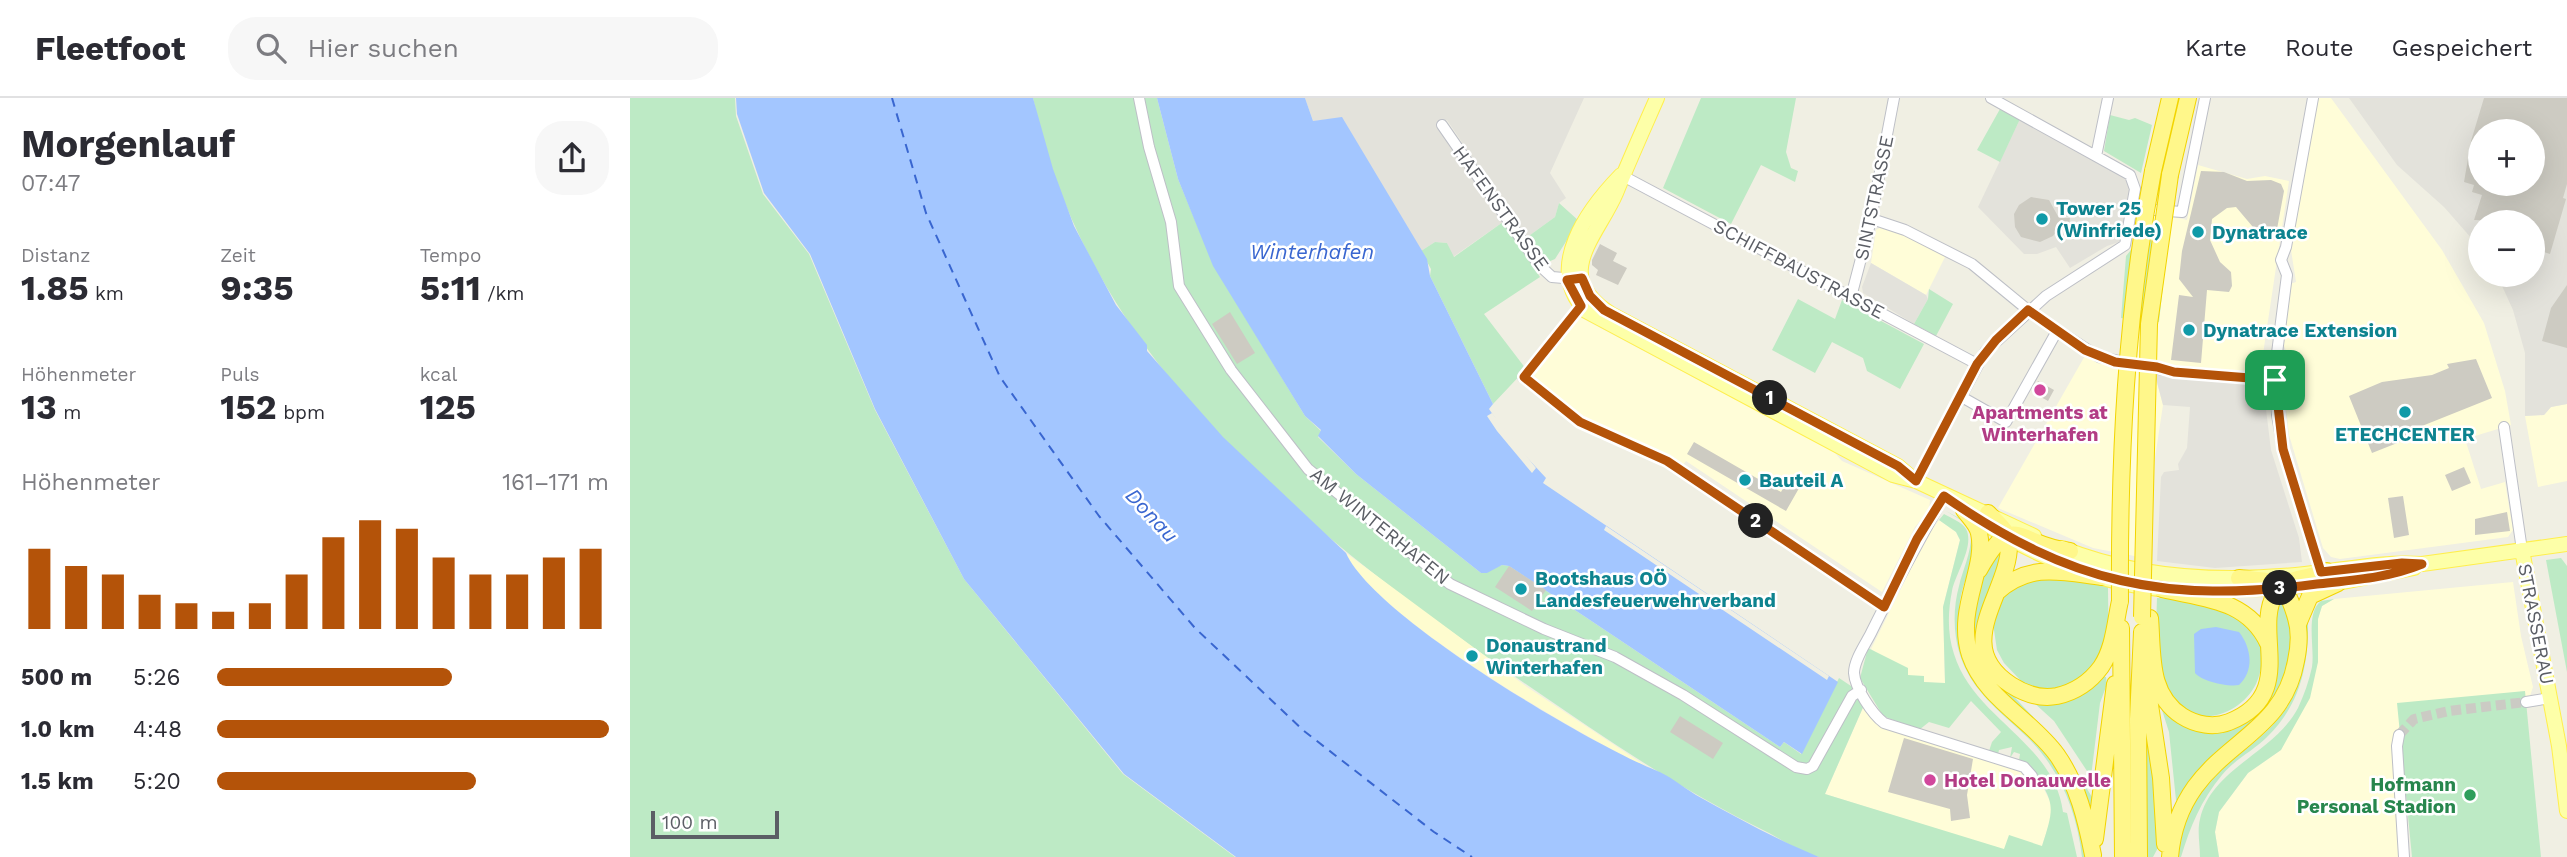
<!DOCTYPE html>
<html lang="de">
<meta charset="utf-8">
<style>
:root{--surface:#fff;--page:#f7f7f7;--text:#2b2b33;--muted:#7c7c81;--line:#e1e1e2;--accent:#b45309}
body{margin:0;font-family:"Work Sans",sans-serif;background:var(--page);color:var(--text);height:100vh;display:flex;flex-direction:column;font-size:26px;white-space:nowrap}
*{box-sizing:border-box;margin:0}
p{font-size:23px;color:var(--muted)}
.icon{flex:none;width:38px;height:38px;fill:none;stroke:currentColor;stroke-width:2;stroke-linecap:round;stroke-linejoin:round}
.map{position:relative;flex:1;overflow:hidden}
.details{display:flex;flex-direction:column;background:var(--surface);width:630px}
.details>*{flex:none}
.buttons{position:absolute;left:1838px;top:21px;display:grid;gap:14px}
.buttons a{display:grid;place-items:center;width:77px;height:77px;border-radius:50%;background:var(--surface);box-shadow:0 7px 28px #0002;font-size:35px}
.scale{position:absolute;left:21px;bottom:18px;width:128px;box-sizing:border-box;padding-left:7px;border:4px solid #5b5e65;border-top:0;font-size:19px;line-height:24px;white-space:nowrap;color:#5b5e65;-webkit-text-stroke:5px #fff;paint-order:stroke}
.pin{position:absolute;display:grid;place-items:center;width:60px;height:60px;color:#fff;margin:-30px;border-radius:14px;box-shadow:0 4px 10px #0006}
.km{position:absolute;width:35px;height:35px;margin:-18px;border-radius:50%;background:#222;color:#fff;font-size:19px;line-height:35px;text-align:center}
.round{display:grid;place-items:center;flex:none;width:74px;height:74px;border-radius:28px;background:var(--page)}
.overview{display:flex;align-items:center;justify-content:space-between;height:119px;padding:0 21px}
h1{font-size:38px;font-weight:700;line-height:52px}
.figures{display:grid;grid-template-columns:repeat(3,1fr);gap:10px;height:119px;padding:7px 21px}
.figures div{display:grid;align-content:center}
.figures b{font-size:35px;font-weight:700}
.figures small{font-size:19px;font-weight:400}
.figures p{font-size:19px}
.chart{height:196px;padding:14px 21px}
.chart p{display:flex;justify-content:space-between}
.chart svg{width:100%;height:126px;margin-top:7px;stroke:var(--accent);stroke-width:6}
ul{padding:0 21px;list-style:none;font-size:23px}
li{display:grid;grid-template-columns:112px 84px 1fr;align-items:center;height:52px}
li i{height:18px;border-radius:9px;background:var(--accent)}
header{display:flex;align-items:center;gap:42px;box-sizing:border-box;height:98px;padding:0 35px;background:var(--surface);border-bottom:2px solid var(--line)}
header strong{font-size:33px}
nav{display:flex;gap:38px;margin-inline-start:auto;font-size:24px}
.search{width:490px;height:63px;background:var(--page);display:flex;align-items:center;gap:18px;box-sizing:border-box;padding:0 24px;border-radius:28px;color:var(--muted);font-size:26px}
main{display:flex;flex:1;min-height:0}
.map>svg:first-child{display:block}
</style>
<header>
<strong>Fleetfoot</strong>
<div class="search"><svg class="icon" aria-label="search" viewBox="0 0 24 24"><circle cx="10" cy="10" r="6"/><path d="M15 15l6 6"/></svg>Hier suchen</div>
<nav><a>Karte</a><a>Route</a><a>Gespeichert</a></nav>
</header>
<main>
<section class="details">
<div class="overview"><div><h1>Morgenlauf</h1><p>07:47</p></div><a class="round"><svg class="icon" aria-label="share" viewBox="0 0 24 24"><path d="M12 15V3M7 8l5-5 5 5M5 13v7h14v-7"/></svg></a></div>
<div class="figures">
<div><p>Distanz</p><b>1.85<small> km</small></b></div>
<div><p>Zeit</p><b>9:35</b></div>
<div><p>Tempo</p><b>5:11<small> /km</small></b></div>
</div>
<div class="figures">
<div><p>Höhenmeter</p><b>13<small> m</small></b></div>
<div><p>Puls</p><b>152<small> bpm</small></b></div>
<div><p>kcal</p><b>125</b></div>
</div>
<div class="chart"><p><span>Höhenmeter</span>161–171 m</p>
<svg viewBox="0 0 160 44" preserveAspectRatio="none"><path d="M5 44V16M15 44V22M25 44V25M35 44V32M45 44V35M55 44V38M65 44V35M75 44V25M85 44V12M95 44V6M105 44V9M115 44V19M125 44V25M135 44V25M145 44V19M155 44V16"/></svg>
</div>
<ul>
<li><b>500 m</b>5:26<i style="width:60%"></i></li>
<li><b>1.0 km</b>4:48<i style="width:100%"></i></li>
<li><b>1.5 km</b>5:20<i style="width:66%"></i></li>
</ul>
</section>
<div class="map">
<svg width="1937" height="759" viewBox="0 0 1937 759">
<rect width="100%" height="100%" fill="#f0efe3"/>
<path fill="#fffdd8" d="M 1685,0 L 1701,0 L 1812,152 L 1854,225 L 1875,293 L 1881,327 L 1835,341 L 1851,391 L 1875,384 L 1883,432 L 1878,439 L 1710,461 L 1701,459 L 1693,450 L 1659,337 L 1654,294 L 1656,253 L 1651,240 L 1660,186 L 1666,184 L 1661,152 Z
M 1568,67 L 1617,81 L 1635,78 L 1659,83 L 1630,276 L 1492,263 L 1496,221 L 1528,224 L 1537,143 L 1509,142 L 1513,112 L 1557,122 Z
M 1253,128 L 1316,157 L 1296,197 L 1241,165 L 1246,132 Z
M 946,217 L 1204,354 L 1212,363 L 1300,402 L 1299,412 L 1285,429 L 1252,494 L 1056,363 L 1052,368 L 1021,349 L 953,319 L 903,281 L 903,275 Z
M 1456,256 L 1482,268 L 1524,273 L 1533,307 L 1525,360 L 1520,461 L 1463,450 L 1368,410 Z
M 1937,306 L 1937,383 L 1908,389 L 1895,318 L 1914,317 L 1921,309 Z
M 1309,422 L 1326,434 L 1330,442 L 1313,509 L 1315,586 L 1294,584 L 1278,577 L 1241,551 L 1296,440 Z
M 1883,484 L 1891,538 L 1903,589 L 1900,598 L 1888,605 L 1777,630 L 1769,759 L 1589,759 L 1585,734 L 1589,714 L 1618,675 L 1651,652 L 1688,564 L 1688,521 L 1692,508 L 1704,501 Z
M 1235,605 L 1240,614 L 1405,674 L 1420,703 L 1423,714 L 1412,748 L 1374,752 L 1195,696 Z"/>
<path fill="#e3e2db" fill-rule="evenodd" d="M 675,0 L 954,0 L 920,75 L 936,100 L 929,105 L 925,119 L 896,140 L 817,22 L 808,28 L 873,124 L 823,159 L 817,145 L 805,144 L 791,153 L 712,20 L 683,23 Z
M 1719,0 L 1937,0 L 1937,306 L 1921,309 L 1914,317 L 1895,318 L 1895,255 L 1883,212 L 1867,177 L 1902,177 L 1902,124 L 1850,124 L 1850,150 L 1814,109 L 1767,67 ZM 1850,33 L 1902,33 L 1902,86 L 1850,86 Z
M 1390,21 L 1497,80 L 1502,91 L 1492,143 L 1477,148 L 1440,170 L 1426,149 L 1407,156 L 1394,156 L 1348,109 Z
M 1241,165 L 1296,197 L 1298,201 L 1284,226 L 1233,195 L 1232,189 Z
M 1524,273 L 1633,287 L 1641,352 L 1669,440 L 1672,464 L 1585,470 L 1527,463 L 1531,379 L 1534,374 L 1549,372 L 1548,366 L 1557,350 L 1560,309 L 1533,307 Z"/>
<path fill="#bdeac5" d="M 0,0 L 105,0 L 106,18 L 133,96 L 179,156 L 245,312 L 334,481 L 493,676 L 605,759 L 0,759 Z
M 403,0 L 527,0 L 548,81 L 584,168 L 675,318 L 691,333 L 688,339 L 726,376 L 851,475 L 872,467 L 879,468 L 1150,649 L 1154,644 L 1171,656 L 1209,580 L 1221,588 L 1235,605 L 1195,696 L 1374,751 L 1379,737 L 1412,748 C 1426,705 1424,705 1400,667 L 1389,662 L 1390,656 L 1384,654 L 1380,660 L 1382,649 L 1369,652 L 1368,656 L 1359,653 L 1362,644 L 1371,634 L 1341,603 L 1319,630 L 1299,624 L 1289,632 L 1253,618 L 1230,580 L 1238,550 L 1278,570 L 1278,577 L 1294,578 L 1294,584 L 1315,585 L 1313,509 L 1330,442 L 1326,434 L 1309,422 L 1314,416 C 1321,420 1332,424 1336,431 C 1345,448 1325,476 1322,493 C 1318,513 1317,535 1324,556 C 1344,621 1424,644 1433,714 L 1437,715 L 1447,759 C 1387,759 1326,759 1266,759 C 1242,759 1213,759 1189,759 C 1172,756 1154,743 1139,735 C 1075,704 1017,668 959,629 C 727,472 463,291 403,0 Z
M 1071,0 L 1166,0 L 1156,54 L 1161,70 L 1168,73 L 1165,84 L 1131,67 L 1101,126 L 1033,90 Z
M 1370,11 L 1390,21 L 1370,64 L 1347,52 Z
M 1480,17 L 1499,22 L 1505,20 L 1522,27 L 1511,75 L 1474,53 Z
M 929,105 L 949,123 L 925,161 L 918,164 L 896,140 L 925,119 Z
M 873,124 L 910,179 L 854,216 L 896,271 L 863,306 L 800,178 L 801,171 L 791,153 L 805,144 L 817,145 L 824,159 Z
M 1509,142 L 1538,143 L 1529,224 L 1491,220 L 1496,158 Z
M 1299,191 L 1323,206 L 1306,238 L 1284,226 L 1298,201 Z
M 1168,201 L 1205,221 L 1212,202 L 1294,246 L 1270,291 L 1237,273 L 1233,260 L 1202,244 L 1185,275 L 1142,252 Z
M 1316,413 L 1340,426 C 1354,449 1333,479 1330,503 C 1328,519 1329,539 1334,556 C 1345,592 1375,611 1401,636 C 1437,670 1450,711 1456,759 L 1452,759 C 1447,714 1430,671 1397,639 C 1370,613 1342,594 1330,557 C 1323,535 1323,510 1329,488 C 1333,471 1342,453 1341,435 L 1334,424 Z
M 1366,449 L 1374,456 L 1352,514 L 1360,573 L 1432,650 L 1462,699 L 1459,716 L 1452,692 C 1421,656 1346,582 1341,536 C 1339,506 1354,475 1366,449 Z
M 1931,460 L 1937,468 L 1937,574 L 1916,462 Z
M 1441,479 L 1478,489 C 1478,518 1482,559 1456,579 C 1446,586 1431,590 1420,595 L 1395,587 L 1374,565 L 1367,552 L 1362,519 L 1377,490 L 1391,480 Z
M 1655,496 L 1663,545 L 1649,596 L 1549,703 L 1546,702 L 1539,634 L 1532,612 L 1536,610 L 1570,631 L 1636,604 L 1647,576 L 1643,513 Z
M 1527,500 L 1566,502 L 1602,510 L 1634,544 C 1633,558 1632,573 1626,586 C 1609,620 1559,633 1539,596 C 1524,569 1526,530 1527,500 Z
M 1704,501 L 1692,508 L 1688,521 L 1688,564 L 1680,600 L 1651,652 L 1618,675 L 1589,714 L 1585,734 L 1589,759 L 1570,759 C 1570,747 1567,733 1570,721 C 1581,671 1645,654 1668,610 C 1674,597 1679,583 1682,569 C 1685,550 1675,515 1691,503 Z
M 1673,518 L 1678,520 C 1679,566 1671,606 1637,639 C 1623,653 1604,662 1592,677 C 1571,702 1560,729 1551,759 L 1547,759 C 1553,724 1564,694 1592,670 C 1615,651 1642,634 1658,607 C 1672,582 1670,546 1673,518 Z
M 1472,578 L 1476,579 L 1477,586 L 1470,605 L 1461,679 L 1424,623 L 1401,602 C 1428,602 1457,605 1472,578 Z
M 1895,593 L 1911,759 L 1782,759 L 1767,605 Z
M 1517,625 L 1529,748 L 1523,759 L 1516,759 Z"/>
<path fill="#fefccf" d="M 716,455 L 897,589 L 1022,672 C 953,639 745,520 716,455 Z"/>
<path fill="#a3c6ff" d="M 106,0 L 403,0 L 423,71 L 444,128 L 486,207 L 517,247 L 517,253 L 593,339 L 716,455 C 744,519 957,644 1025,672 C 1039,677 1053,689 1066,697 C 1106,719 1147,742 1189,759 L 606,759 L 494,676 L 334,481 L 245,311 L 180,156 L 134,95 L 107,16 Z
M 527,0 L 675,0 L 683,23 L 712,19 L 797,161 L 800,178 L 863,306 L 859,311 L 880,341 L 916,380 L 913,385 L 1208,584 L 1172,656 L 1154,644 L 1150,649 L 879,468 L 872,467 L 857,475 L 851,475 L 726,376 L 688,338 L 691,332 L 675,318 L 583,168 L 548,81 Z
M 1586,529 L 1609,534 C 1621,549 1625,572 1609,587 C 1598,589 1573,584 1565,575 L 1564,536 L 1571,531 Z"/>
<path fill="#f0efe3" d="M 862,315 L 906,370 L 902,375 L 867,333 L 857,318 Z
M 976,428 L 1199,578 L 1197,582 L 974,432 Z"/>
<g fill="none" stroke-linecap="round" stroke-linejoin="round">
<path stroke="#3966d0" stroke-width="2" stroke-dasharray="9 7" stroke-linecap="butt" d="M 262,0 L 296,115 L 370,279 L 469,418 L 565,530 L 674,633 L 804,734 L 842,759"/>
</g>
<path fill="#cdcbc2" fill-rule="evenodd" d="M 1854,0 L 1937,0 L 1937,86 L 1933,100 L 1936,101 L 1920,156 L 1902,150 L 1902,124 L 1844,122 L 1852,97 L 1842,94 L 1844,87 L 1834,84 L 1841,43 ZM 1850,33 L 1902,33 L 1902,86 L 1850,86 Z
M 1571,73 L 1594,74 L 1617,83 L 1641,82 L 1651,86 L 1654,93 L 1645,142 L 1640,142 L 1628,135 L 1606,109 L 1597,110 L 1582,121 L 1580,142 L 1590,164 L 1601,174 L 1602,188 L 1599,194 L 1577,192 L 1571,265 L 1541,262 L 1549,197 L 1563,199 L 1549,181 L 1552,153 Z
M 1401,99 L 1419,102 L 1429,120 L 1440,120 L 1438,134 L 1427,132 L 1423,138 L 1410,144 L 1391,139 L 1385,129 L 1384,116 L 1389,107 Z
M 970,146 L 987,155 L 983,163 L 997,170 L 988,187 L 966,177 L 968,172 L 962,167 L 962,162 Z
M 1937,187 L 1937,250 L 1912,243 L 1921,210 Z
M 600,214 L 625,255 L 607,266 L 582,226 Z
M 1846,261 L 1862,300 L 1792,328 L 1795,334 L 1742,355 L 1719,298 L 1752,284 L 1802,277 L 1819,270 L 1817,266 Z
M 1408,283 L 1424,292 L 1418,303 L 1402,294 Z
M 1064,344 L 1151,394 L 1160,378 L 1172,385 L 1156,413 L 1057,356 Z
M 1834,369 L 1841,385 L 1822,393 L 1815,377 Z
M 1773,398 L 1779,437 L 1764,440 L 1758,400 Z
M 1877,414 L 1880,433 L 1845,437 L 1845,421 Z
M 879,468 L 916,492 L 902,513 L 865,489 Z
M 1050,618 L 1093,645 L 1083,661 L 1040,634 Z
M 1274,640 L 1343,661 L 1337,697 L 1340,720 L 1321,723 L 1320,711 L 1258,694 Z"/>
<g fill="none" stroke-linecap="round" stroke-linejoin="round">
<path stroke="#cbcbc4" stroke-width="10" stroke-dasharray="10 5" stroke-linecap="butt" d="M 1769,637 L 1784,621 L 1819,613 L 1896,604"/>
<defs>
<path id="minor" d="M 509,0 L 519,49 L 541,124 L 549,188 L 601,272 L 678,371 L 820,486 L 914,531 L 985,559 L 1053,597 L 1166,669 L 1177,671 L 1183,668 L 1222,598 L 1231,592
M 1683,0 L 1656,149 L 1651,162 L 1657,177 L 1646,263 L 1647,317 L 1653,351 L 1691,474
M 812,27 L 909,167 L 922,179 L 945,181
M 1466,58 L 1478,0
M 991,77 L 1347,266
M 1511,111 L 1552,114 L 1575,0
M 1242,121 L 1275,132 L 1342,166 L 1404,217 L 1469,259 L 1544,274 L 1645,282
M 1221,199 L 1240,126 L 1264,0
M 951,208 L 893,279 L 950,324 L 1037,363 L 1254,509
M 1330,298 L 1376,324 L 1427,233
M 1874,329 L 1892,452
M 1286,383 L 1355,254 L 1416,198 L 1495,147 L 1505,91 L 1500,77 L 1361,0
M 1314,398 C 1289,443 1264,488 1241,535 C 1235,547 1224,562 1224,575 C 1225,590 1242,616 1254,625 L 1394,669 L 1402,678
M 1896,604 L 1920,600
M 1769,637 L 1767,648 L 1774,759"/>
<path id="major" d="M 1027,0 C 1013,32 999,63 986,95 C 967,139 920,178 981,216 L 1268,368 L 1282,380
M 991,77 C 958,111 914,170 956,213 L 1263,377 L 1286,383 L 1404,438
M 1340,416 C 1398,455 1469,488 1541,492
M 1432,450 C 1509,481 1592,485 1675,476 C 1713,472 1753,463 1792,466 L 1937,446
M 1892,452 L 1929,648 L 1937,713
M 1561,492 L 1636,491 L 1708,485 L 1784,470"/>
<path id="highway" d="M 1523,73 L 1540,0
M 1540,77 L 1558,0
M 1334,412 C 1339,419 1347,426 1349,435 C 1357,470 1325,511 1340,557 C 1355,601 1401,621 1427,657 C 1448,687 1456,722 1463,757
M 1358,415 C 1366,424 1379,433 1379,445 C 1381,493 1319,547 1381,587 C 1395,596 1411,601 1427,598 C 1445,594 1460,584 1471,569 C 1484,550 1485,525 1490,503
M 1349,472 C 1384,410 1386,447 1440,453
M 1532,491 C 1574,501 1617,501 1638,545
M 1367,494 C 1400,464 1432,474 1472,479
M 1520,520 C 1523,556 1518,596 1552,618 C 1566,627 1584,630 1599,624 C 1668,597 1623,534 1645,496 C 1657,477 1679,482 1697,473
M 1668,526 L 1680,498 L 1708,485
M 1491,530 L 1493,759
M 1517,587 L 1531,680 L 1535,746
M 1465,741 L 1485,586
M 1509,759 L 1508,621 L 1512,534
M 1540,759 C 1542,734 1550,710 1565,689 C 1600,641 1654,629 1666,563 C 1669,549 1670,533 1666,520 C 1655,481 1648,484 1609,480"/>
</defs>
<use href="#minor" stroke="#bdbfc6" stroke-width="12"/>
<use href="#major" stroke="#ffef4c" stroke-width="16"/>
<use href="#highway" stroke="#f2d400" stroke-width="18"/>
<use href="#minor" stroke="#fff" stroke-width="10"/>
<use href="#major" stroke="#fdffa8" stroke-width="14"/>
<use href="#highway" stroke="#fff78a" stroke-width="16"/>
<defs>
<path id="highway-bridge" d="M 1490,503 C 1489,359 1496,215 1523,73
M 1512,519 L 1519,226 L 1540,77"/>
</defs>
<use href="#highway-bridge" stroke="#f2d400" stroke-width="18" stroke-linecap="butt"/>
<use href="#highway-bridge" stroke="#fff78a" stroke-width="16"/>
</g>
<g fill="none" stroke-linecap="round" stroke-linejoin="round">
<defs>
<path id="route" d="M 952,180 L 960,198 L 974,212 L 1268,368 L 1286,383 L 1347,266 L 1366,242 L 1398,212 L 1455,252 L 1485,264 L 1527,269 L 1544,274 L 1645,282 L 1653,351 L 1691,474 L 1772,465 L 1792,466 C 1758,480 1723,482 1687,486 C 1536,506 1440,486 1314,398 L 1287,441 L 1254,509 L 1037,363 L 950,324 L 894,279 L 951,208 L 937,182 Z"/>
</defs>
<use href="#route" stroke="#fff" stroke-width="14"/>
<use href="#route" stroke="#b45309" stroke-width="9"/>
</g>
<g fill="#0f9aa8" stroke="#fff" stroke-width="2.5">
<circle cx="1412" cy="121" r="7"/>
<circle cx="1568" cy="134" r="7"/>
<circle cx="1559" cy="232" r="7"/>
<circle cx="1775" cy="314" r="7"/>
<circle cx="1115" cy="382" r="7"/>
<circle cx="891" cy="491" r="7"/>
<circle cx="842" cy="558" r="7"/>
</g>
<g fill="#d1479c" stroke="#fff" stroke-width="2.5">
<circle cx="1410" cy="292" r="7"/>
<circle cx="1300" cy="682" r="7"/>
</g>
<circle fill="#2e9e5b" stroke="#fff" stroke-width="2.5" cx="1840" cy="697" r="7"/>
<g text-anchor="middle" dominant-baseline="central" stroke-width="5" stroke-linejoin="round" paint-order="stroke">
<g font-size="19" fill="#5b5e65" stroke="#fff">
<text transform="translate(1244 100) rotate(-78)">SINTSTRASSE</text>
<text transform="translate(871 110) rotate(54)">HAFENSTRASSE</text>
<text transform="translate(1169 171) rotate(28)">SCHIFFBAUSTRASSE</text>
<text transform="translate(750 428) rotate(39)">AM WINTERHAFEN</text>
<text transform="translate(1906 526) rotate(79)">STRASSERAU</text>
</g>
<g font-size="19" font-weight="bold" fill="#0d838f" stroke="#fff" text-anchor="start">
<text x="1426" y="110">Tower 25<tspan x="1426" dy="22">(Winfriede)</tspan></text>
<text x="1582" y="134">Dynatrace</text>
<text x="1573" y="232">Dynatrace Extension</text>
<text x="1775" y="336" text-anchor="middle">ETECHCENTER</text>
<text x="1129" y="382">Bauteil A</text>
<text x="905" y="480">Bootshaus OÖ<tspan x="905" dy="22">Landesfeuerwehrverband</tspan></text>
<text x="856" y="547">Donaustrand<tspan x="856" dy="22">Winterhafen</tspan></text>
</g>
<g font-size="19" font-weight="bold" fill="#b23c85" stroke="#fff">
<text x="1410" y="314">Apartments at<tspan x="1410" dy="22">Winterhafen</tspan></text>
<text x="1314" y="682" text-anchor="start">Hotel Donauwelle</text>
</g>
<g font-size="19" font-weight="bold" fill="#27864d" stroke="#fff" text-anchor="end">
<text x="1826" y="686">Hofmann<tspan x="1826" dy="22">Personal Stadion</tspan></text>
</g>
<g font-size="21" font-style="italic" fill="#3966d0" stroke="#fff">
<text x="682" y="153">Winterhafen</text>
<text transform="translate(522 417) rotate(47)">Donau</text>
</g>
</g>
</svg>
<div class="buttons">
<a>+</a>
<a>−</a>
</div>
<div class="scale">100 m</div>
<div class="pin" style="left:1645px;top:282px;background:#1e9e55"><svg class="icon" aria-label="arrive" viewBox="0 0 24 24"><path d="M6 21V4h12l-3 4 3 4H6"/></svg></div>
<b class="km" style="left:1140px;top:300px">1</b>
<b class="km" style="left:1126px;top:423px">2</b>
<b class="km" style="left:1650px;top:490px">3</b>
</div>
</main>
